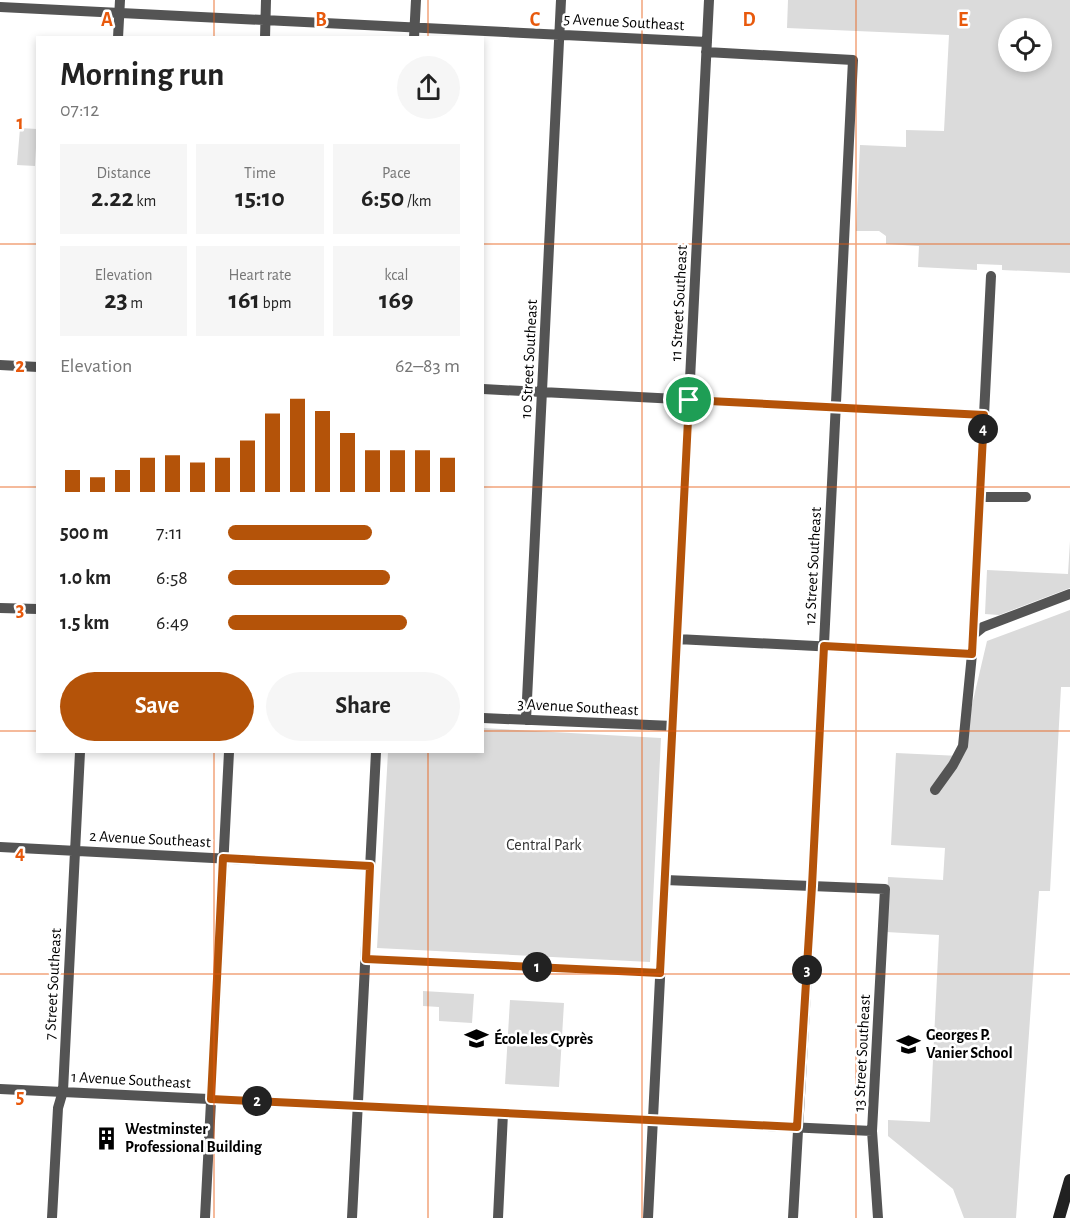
<!DOCTYPE html>
<meta charset="utf-8">
<style>
:root{--surface:#fff;--page:#f6f6f6;--text:#222;--muted:#767676;--accent:#b45309}
body{margin:0;font-family:"Alegreya Sans",sans-serif;background:var(--page);color:var(--text);height:100vh;display:flex;flex-direction:column;font-size:22px;white-space:nowrap}
*{box-sizing:border-box;margin:0}
p{font-size:20px;color:var(--muted)}
.icon{flex:none;width:33px;height:33px;fill:none;stroke:currentColor;stroke-width:2;stroke-linecap:round;stroke-linejoin:round}
.map{position:relative;flex:1;overflow:hidden}
.panel{position:absolute;left:36px;top:36px;width:448px;height:717px;display:flex;flex-direction:column;background:var(--surface);border-radius:0px;box-shadow:0 3px 9px #0003}
.panel>*{flex:none}
.fabs{position:absolute;left:998px;top:18px;display:grid;gap:12px}
.fabs a{display:grid;place-items:center;width:54px;height:54px;border-radius:50%;background:var(--surface);box-shadow:0 3px 9px #0003;font-size:30px}
.pin{position:absolute;display:grid;place-items:center;width:51px;height:51px;color:#fff;margin:-26px;border:3px solid #fff;border-radius:50%;box-shadow:0 2px 6px #0007}
.km{position:absolute;width:30px;height:30px;margin:-15px;border-radius:50%;background:#222;color:#fff;font-size:16px;line-height:30px;text-align:center}
.round{display:grid;place-items:center;flex:none;width:63px;height:63px;border-radius:32px;background:var(--page)}
.overview{display:flex;align-items:center;justify-content:space-between;height:102px;padding:0 24px}
h1{font-size:33px;font-weight:600;line-height:45px}
.stats{display:grid;grid-template-columns:repeat(3,1fr);gap:9px;height:102px;padding:6px 24px}
.stats div{display:grid;align-content:center;border-radius:0px;background:var(--page);text-align:center}
.stats b{font-size:26px;font-weight:600}
.stats small{font-size:16px;font-weight:400}
.stats p{font-size:16px}
.chart{height:168px;padding:12px 24px}
.chart p{display:flex;justify-content:space-between}
.chart svg{width:100%;height:108px;margin-top:6px;stroke:var(--accent);stroke-width:6}
.cta{display:flex;gap:12px;margin-top:auto;padding:12px 24px}
.cta a{flex:1;height:69px;border-radius:36px;background:var(--accent);color:#fff;font-size:24px;font-weight:600;line-height:69px;text-align:center}
.cta a+a{background:var(--page);color:var(--text)}
ul{padding:0 24px;list-style:none;font-size:20px}
li{display:grid;grid-template-columns:96px 72px 1fr;align-items:center;height:45px}
li i{height:15px;border-radius:8px;background:var(--accent)}
.map>svg:first-child{display:block}
</style>
<div class="map">
<svg width="1070" height="1218" viewBox="0 0 1070 1218">
<rect width="100%" height="100%" fill="#fff"/>
<path fill="#dbdbdb" fill-rule="evenodd" d="M 788,0 L 1070,0 L 1070,273 L 1002,270 L 1002,265 L 977,264 L 977,270 L 918,267 L 919,246 L 886,244 L 886,236 L 879,231 L 856,231 L 860,145 L 906,147 L 906,130 L 944,131 L 949,35 L 787,28 ZM 1008,28 L 1041,28 L 1041,62 L 1008,62 Z
M 20,128 L 37,129 L 35,166 L 17,165 Z
M 1070,541 L 1070,588 L 999,615 L 985,614 L 987,570 L 1068,574 Z
M 1070,610 L 1070,687 L 1061,687 L 1050,891 L 1039,891 L 1016,1218 L 964,1218 L 953,1189 L 888,1136 L 888,1120 L 930,1122 L 939,935 L 886,932 L 888,877 L 943,880 L 945,848 L 891,845 L 896,753 L 960,756 L 987,641 Z
M 483,728 L 661,738 L 650,962 L 377,948 L 388,752 L 483,752 Z
M 423,991 L 474,994 L 472,1023 L 439,1021 L 439,1007 L 423,1006 Z
M 510,1000 L 564,1003 L 559,1087 L 505,1084 Z"/>
<g fill="none" stroke-linecap="round" stroke-linejoin="round">
<path stroke="#545454" stroke-width="10" d="M 0,7 L 707,42
M 118,38 L 120,0
M 265,38 L 266,0
M 414,38 L 416,0
M 706,52 L 853,60 L 812,886 L 793,1218
M 0,365 L 38,367
M 483,389 L 984,415
M 980,497 L 1026,497
M 0,608 L 38,609
M 973,635 L 983,627 L 1070,594
M 677,639 L 972,654
M 483,718 L 673,726
M 526,720 L 561,0
M 935,790 L 953,765 L 963,746 L 972,654 L 991,276
M 0,847 L 370,866
M 665,880 L 885,889 L 872,1131 L 878,1218
M 366,959 L 660,973
M 0,1089 L 872,1131
M 52,1218 L 58,1108 L 63,1091 L 80,752
M 205,1218 L 229,752
M 352,1218 L 376,752
M 498,1218 L 503,1113
M 648,1218 L 709,0"/>
<path stroke="#212121" stroke-width="12" d="M 1059,1218 L 1070,1180"/>
</g>
<g fill="none" stroke-linecap="round" stroke-linejoin="round">
<defs>
<path id="route" d="M 689,400 L 984,415 L 972,654 L 824,646 L 812,886 L 797,1127 L 211,1099 L 223,858 L 370,866 L 366,959 L 660,973 Z"/>
</defs>
<use href="#route" stroke="#fff" stroke-width="12"/>
<use href="#route" stroke="#b45309" stroke-width="8"/>
</g>
<path fill="none" stroke="#e8590c" stroke-width="1.5" stroke-opacity="0.55" d="M 214,0 L 214,38M 428,0 L 428,38M 642,0 L 642,1218M 856,0 L 856,1218M 0,244 L 38,244M 483,244 L 1070,244M 0,487 L 38,487M 483,487 L 1070,487M 0,731 L 38,731M 483,731 L 1070,731M 214,752 L 214,1218M 428,752 L 428,1218M 0,974 L 1070,974"/>
<defs>
<symbol id="school-bare" viewBox="-9 -9 18 18"><path d="M0-5L7-2L0 1L-7-2ZM-4 1L0 2.5L4 1V4Q0 6-4 4Z" fill="#000" stroke="#fff" stroke-width="2.5" paint-order="stroke"/></symbol>
<symbol id="building-bare" viewBox="-9 -9 18 18"><path d="M-4-6H4V6H1V3H-1V6H-4ZM-2.5-4.3h1.7v1.8h-1.7ZM.8-4.3h1.7v1.8H.8ZM-2.5-1h1.7V.8h-1.7ZM.8-1h1.7V.8H.8Z" fill="#000" stroke="#fff" stroke-width="2.5" paint-order="stroke"/></symbol>
</defs>
<g fill-rule="evenodd">
<use href="#school-bare" x="460" y="1022" width="33" height="33"/>
<use href="#school-bare" x="892" y="1028" width="33" height="33"/>
<use href="#building-bare" x="90" y="1122" width="33" height="33"/>
</g>
<g text-anchor="middle" dominant-baseline="central" stroke-width="5" stroke-linejoin="round" paint-order="stroke">
<g font-size="16" fill="#000" stroke="#fff">
<text transform="translate(624 22) rotate(3)">5 Avenue Southeast</text>
<text transform="translate(679 303) rotate(-87)">11 Street Southeast</text>
<text transform="translate(529 359) rotate(-87)">10 Street Southeast</text>
<text transform="translate(813 566) rotate(-87)">12 Street Southeast</text>
<text transform="translate(578 707) rotate(3)">3 Avenue Southeast</text>
<text transform="translate(150 839) rotate(3)">2 Avenue Southeast</text>
<text transform="translate(53 984) rotate(-87)">7 Street Southeast</text>
<text transform="translate(862 1053) rotate(-87)">13 Street Southeast</text>
<text transform="translate(131 1080) rotate(3)">1 Avenue Southeast</text>
</g>
<g font-size="16" fill="#323232" stroke="#fff">
<text x="544" y="845">Central Park</text>
</g>
<g font-size="16" font-weight="bold" fill="#000" stroke="#fff" text-anchor="start">
<text x="926" y="1035">Georges P.<tspan x="926" dy="18">Vanier School</tspan></text>
<text x="494" y="1039">École les Cyprès</text>
<text x="125" y="1129">Westminster<tspan x="125" dy="18">Professional Building</tspan></text>
</g>
</g>
<g font-size="20" text-anchor="middle" font-weight="bold" fill="#e8590c" stroke="#fff" stroke-width="5" stroke-linejoin="round" paint-order="stroke">
<text x="107" y="26">A</text>
<text x="321" y="26">B</text>
<text x="535" y="26">C</text>
<text x="749" y="26">D</text>
<text x="963" y="26">E</text>
<text x="20" y="129">1</text>
<text x="20" y="372">2</text>
<text x="20" y="616">3</text>
<text x="20" y="859">4</text>
<text x="20" y="1103">5</text>
</g>
</svg>
<div class="fabs">
<a><svg class="icon" aria-label="locate" viewBox="0 0 24 24"><circle cx="12" cy="12" r="6"/><path d="M12 2v4M12 18v4M2 12h4M18 12h4"/></svg></a>
</div>
<div class="pin" style="left:689px;top:400px;background:#1e9e55"><svg class="icon" aria-label="arrive" viewBox="0 0 24 24"><path d="M6 21V4h12l-3 4 3 4H6"/></svg></div>
<b class="km" style="left:537px;top:967px">1</b>
<b class="km" style="left:257px;top:1101px">2</b>
<b class="km" style="left:807px;top:970px">3</b>
<b class="km" style="left:983px;top:429px">4</b>
<section class="panel">
<div class="overview"><div><h1>Morning run</h1><p>07:12</p></div><a class="round"><svg class="icon" aria-label="share" viewBox="0 0 24 24"><path d="M12 15V3M7 8l5-5 5 5M5 13v7h14v-7"/></svg></a></div>
<div class="stats">
<div><p>Distance</p><b>2.22<small> km</small></b></div>
<div><p>Time</p><b>15:10</b></div>
<div><p>Pace</p><b>6:50<small> /km</small></b></div>
</div>
<div class="stats">
<div><p>Elevation</p><b>23<small> m</small></b></div>
<div><p>Heart rate</p><b>161<small> bpm</small></b></div>
<div><p>kcal</p><b>169</b></div>
</div>
<div class="chart"><p><span>Elevation</span>62–83 m</p>
<svg viewBox="0 0 160 44" preserveAspectRatio="none"><path d="M5 44V35M15 44V38M25 44V35M35 44V30M45 44V29M55 44V32M65 44V30M75 44V23M85 44V12M95 44V6M105 44V11M115 44V20M125 44V27M135 44V27M145 44V27M155 44V30"/></svg>
</div>
<ul>
<li><b>500 m</b>7:11<i style="width:62%"></i></li>
<li><b>1.0 km</b>6:58<i style="width:70%"></i></li>
<li><b>1.5 km</b>6:49<i style="width:77%"></i></li>
</ul>
<div class="cta"><a>Save</a><a>Share</a></div>
</section>
</div>
